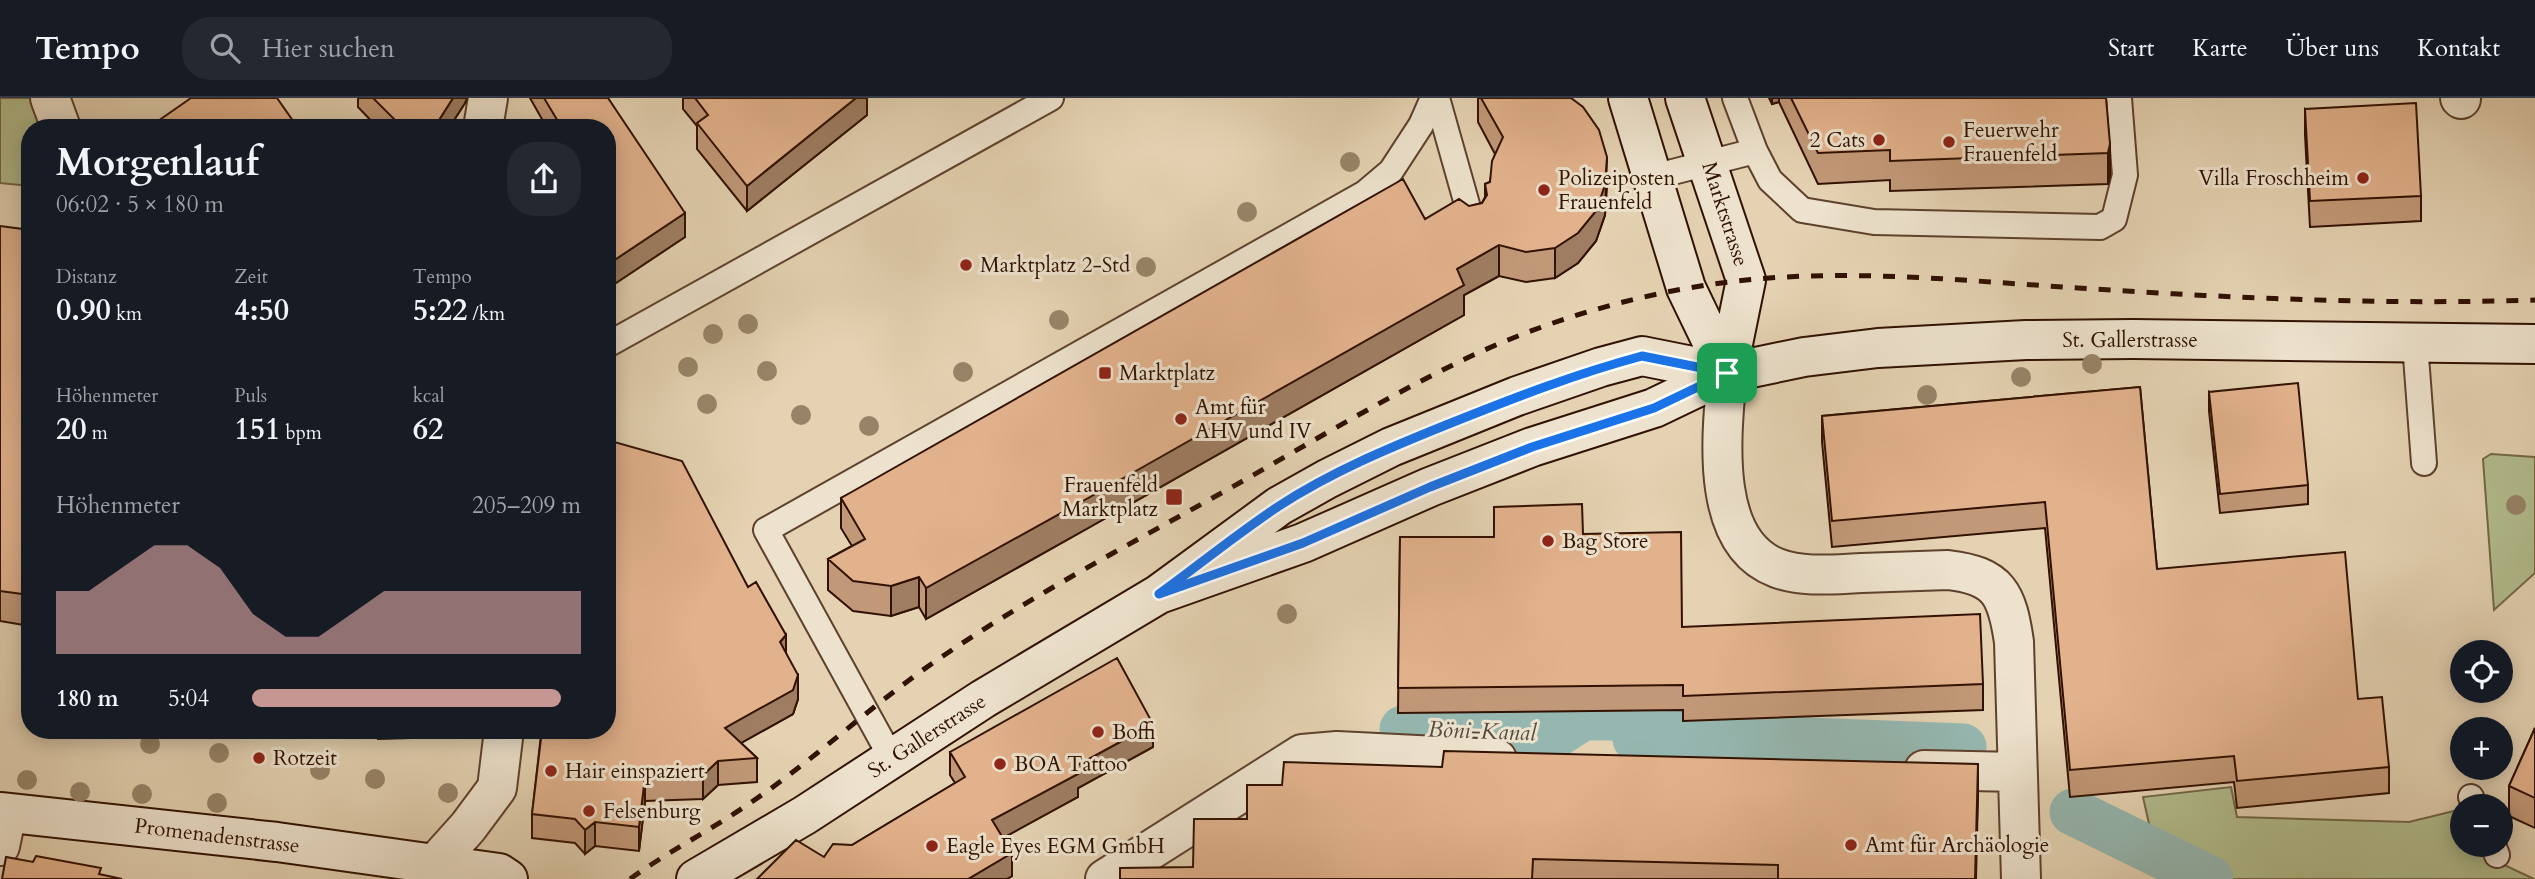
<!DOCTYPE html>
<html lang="de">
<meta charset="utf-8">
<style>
:root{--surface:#171b24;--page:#242831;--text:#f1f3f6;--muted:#9ea1a6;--line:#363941;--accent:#c59692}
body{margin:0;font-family:Cardo,serif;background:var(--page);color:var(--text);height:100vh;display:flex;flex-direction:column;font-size:26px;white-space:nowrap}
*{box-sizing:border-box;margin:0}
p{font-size:23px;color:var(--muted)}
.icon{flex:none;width:38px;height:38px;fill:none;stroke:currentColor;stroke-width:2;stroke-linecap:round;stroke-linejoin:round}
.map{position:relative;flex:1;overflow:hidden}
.panel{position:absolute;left:21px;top:21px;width:595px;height:620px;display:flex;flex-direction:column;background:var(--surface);border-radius:28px;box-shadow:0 4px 18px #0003}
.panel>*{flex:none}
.controls{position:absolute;left:2450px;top:542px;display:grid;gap:14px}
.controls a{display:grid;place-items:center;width:63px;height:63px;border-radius:50%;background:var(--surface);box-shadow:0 4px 18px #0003;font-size:35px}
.pin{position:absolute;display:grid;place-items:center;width:60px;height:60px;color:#fff;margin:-30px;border-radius:14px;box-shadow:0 4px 10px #0006}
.round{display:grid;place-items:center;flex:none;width:74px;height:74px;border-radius:28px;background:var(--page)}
.head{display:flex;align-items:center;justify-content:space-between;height:119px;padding:0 35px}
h1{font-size:38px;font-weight:700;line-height:52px}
.figures{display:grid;grid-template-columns:repeat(3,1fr);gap:10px;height:119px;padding:7px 35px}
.figures div{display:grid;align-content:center}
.figures b{font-size:30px;font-weight:700}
.figures small{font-size:19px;font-weight:400}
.figures p{font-size:19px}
.chart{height:196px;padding:14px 35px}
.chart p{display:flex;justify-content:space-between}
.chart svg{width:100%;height:126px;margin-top:7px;fill:var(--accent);opacity:.7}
ul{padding:0 35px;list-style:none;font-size:23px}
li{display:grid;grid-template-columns:112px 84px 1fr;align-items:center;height:52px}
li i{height:18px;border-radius:9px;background:var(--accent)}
header{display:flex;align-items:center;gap:42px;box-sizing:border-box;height:98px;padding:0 35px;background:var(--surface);border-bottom:2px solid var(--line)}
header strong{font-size:33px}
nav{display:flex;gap:38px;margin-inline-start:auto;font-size:24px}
.search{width:490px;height:63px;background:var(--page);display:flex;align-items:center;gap:18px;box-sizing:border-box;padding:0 24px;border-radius:28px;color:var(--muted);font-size:26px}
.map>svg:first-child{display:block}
</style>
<header>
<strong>Tempo</strong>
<div class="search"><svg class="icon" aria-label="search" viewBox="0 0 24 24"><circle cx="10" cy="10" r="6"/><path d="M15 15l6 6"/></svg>Hier suchen</div>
<nav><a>Start</a><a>Karte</a><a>Über uns</a><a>Kontakt</a></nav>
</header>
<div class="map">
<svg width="2535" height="781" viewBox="0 0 2535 781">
<rect width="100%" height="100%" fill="#e4d2b2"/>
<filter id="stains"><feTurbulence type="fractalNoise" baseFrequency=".00286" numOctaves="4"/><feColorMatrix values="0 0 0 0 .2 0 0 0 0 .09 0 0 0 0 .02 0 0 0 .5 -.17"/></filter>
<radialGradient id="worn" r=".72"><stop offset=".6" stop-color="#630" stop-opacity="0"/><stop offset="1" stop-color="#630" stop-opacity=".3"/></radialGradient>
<path fill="#b2bd8e" stroke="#726748" stroke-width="2" d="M 0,0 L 50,0 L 61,30 L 30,30 L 30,88 L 0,85 Z
M 2491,356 L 2535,359 L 2535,475 L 2494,512 L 2483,361 Z
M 2231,689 L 2237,719 L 2409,724 L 2462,711 L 2462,747 L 2481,747 L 2485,758 L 2534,781 L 2231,781 L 2152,739 L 2143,699 Z"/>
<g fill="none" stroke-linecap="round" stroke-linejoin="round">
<path stroke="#95b7b0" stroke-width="47" d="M 1403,631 L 1558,635 L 1583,619 L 1622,619 L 1650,624 L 1672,634
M 1636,641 L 1679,638 L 1963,649
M 2073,714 L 2210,781"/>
<defs>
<path id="lane" d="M 1437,0 L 1472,124
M 1755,53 L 1770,82 L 1802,112 L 1874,124 L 2100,129 L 2114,121 L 2125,77 L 2119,0
M 1653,79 L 1755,53 L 1735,0
M 2415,245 L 2424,365
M 607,247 L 1051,0
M 892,661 L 766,432 L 1365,95 L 1391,73 L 1421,27 L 1433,0
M 2471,699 L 2475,709
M 2493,747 L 2497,757"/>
<path id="street" d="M 50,0 L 61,30
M 2460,0 L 2461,1
M 483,30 L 488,0
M 1727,275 C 1722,333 1708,444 1777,470 C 1803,480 1835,476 1862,475 C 1891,474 1920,473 1948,472 C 1999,478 2007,496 2014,544 L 2021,781
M 1924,672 L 2017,674
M 0,748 L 7,715
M 433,768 L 468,729 L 497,690 L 504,632
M 1105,781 L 1302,656 L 1337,653 L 1497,661"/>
<path id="secondary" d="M 1628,0 L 1686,190 L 1727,275
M 1685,0 L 1746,182 L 1727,275
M 1159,496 L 1303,445 L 1430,389 L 1532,349 L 1654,310 L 1727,275 L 1804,259 L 1878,250 L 2026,242 L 2133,241 L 2535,246
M 0,714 L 277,744 L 499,775 L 508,781
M 696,781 L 805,717 L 983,601 L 1159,496 L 1279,408 L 1327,381 L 1391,349 L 1517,298 L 1601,269 L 1642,258 L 1727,275"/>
</defs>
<use href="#lane" stroke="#5e412d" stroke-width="28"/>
<use href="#street" stroke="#5e412d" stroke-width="42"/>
<use href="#secondary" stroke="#311101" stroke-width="42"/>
<use href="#lane" stroke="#ede2cd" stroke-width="24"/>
<use href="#street" stroke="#ede2cd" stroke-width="38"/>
<use href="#secondary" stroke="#ede2cd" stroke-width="38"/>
<path stroke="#311101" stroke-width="5" stroke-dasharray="12 12" stroke-linecap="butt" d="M 630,781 C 669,753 713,731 753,703 C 819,658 876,603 943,558 C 1040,492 1146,438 1248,380 C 1320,339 1392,296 1467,260 C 1554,219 1650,192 1746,182 C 1856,171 1968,183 2078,190 C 2230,200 2382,207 2535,202"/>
</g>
<g fill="#978468">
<circle cx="1350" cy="64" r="10"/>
<circle cx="1247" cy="114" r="10"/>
<circle cx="1146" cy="169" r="10"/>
<circle cx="1059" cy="222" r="10"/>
<circle cx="748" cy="226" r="10"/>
<circle cx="713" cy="236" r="10"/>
<circle cx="2092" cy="266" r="10"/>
<circle cx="688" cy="269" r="10"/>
<circle cx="767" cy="273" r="10"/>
<circle cx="963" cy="274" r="10"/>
<circle cx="2021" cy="279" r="10"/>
<circle cx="1927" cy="297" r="10"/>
<circle cx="707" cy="306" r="10"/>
<circle cx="801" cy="317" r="10"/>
<circle cx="869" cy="328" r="10"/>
<circle cx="2516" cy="407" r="10"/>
<circle cx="1287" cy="516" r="10"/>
<circle cx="150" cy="646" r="10"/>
<circle cx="219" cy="655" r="10"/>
<circle cx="320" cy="672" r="10"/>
<circle cx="375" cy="681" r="10"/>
<circle cx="27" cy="682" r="10"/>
<circle cx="80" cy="694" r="10"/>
<circle cx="448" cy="695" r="10"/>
<circle cx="142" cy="696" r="10"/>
<circle cx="217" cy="705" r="10"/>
</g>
<path fill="#c29978" stroke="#311101" stroke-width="2" d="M 358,0 L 467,0 L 465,5 L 449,30 L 378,30 L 358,9 Z
M 530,0 L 608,0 L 685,139 L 607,191 L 607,30 L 547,30 Z
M 683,0 L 867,0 L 867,17 L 747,113 L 697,51 L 697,28 L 683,11 Z
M 1478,0 L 1571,0 L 1607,89 L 1605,117 L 1596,143 L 1578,165 L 1555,180 L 1526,184 L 1499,178 L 1464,197 L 1464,217 L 1090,429 L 926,521 L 919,509 L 891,518 L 853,513 L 828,492 L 828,461 L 852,448 L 841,430 L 841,400 L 1425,121 L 1482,105 L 1485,99 L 1485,86 L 1490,84 L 1495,56 L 1478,24 Z
M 1769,0 L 2106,0 L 2110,76 L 2108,86 L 1890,93 L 1890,82 L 1818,86 L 1779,4 L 1772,6 Z
M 2305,11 L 2421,98 L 2421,123 L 2310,129 L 2305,37 Z
M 0,128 L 27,391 L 30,391 L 30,528 L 0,523 Z
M 2140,289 L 2157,471 L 2358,601 L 2389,669 L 2389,695 L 2237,710 L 2234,684 L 2070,699 L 2045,430 L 1832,449 L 1822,344 L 1822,318 Z
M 2209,294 L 2308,387 L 2308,406 L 2220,415 L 2209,313 Z
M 614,344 L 748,489 L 786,555 L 798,601 L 793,616 L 741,645 L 757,660 L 757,684 L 718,687 L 703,701 L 645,703 L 639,753 L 595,748 L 585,756 L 575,745 L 532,740 L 532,716 L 541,637 L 525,637 L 525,632 L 607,632 Z
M 1583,436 L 1682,529 L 1983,586 L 1983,612 L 1683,623 L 1683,612 L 1398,615 L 1400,439 L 1494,439 Z
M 2535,630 L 2535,730 L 2509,718 L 2509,688 Z
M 368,632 L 483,632 L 481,638 L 378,641 L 378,635 Z
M 1153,649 L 1078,690 L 1078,699 L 1002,740 L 1012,778 L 1007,781 L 757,781 L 824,759 L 852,747 L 955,685 L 950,677 L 950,654 Z
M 1978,695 L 1976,781 L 1120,781 L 1193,769 L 1247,721 Z"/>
<path fill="#9e7d62" stroke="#311101" stroke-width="2" d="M 453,0 L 467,0 L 465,5 L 449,30 L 434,30 Z
M 856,0 L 867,0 L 867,17 L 747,113 L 747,88 Z
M 1772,0 L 1779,0 L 1779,4 L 1772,6 Z
M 2110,46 L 2110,76 L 2108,86 L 2108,55 Z
M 1607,59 L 1605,117 L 1596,143 L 1578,165 L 1555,180 L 1555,150 Z
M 685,115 L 685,139 L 607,191 L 607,167 Z
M 1499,147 L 1499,178 L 1464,197 L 1464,217 L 1090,429 L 926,521 L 926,490 L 1457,171 Z
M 30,337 L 30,367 L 23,420 L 23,390 Z
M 919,479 L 919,509 L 891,518 L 891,488 Z
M 786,537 L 786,561 L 780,544 Z
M 798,577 L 798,601 L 793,616 L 725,654 L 725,630 Z
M 1153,626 L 1153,649 L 1078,690 L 1078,699 L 992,746 L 992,722 L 1074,669 Z
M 718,663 L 718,687 L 703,701 L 703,677 Z
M 1978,666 L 1978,695 L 1975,781 Z
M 645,679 L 645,703 L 639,753 L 639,729 Z
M 595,724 L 595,748 L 585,756 L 585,732 Z
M 1012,755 L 1012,778 L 1007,781 L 968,781 Z"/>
<path fill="#e2b28c" stroke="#311101" stroke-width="2" d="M 191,0 L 277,0 L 298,30 L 148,30 Z
M 373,0 L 453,0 L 434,30 L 403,30 Z
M 544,0 L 608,0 L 685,115 L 607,167 L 607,30 L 562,30 Z
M 695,0 L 856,0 L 747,88 L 697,25 L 708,17 Z
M 1481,0 L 1571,0 L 1583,9 L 1599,32 L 1607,59 L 1605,87 L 1596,113 L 1578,135 L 1555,150 L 1526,154 L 1499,147 L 1457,171 L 1464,187 L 1090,399 L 926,490 L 919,479 L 891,488 L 853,483 L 828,461 L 865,441 L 841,400 L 1403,81 L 1425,121 L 1459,101 L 1469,108 L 1482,105 L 1487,97 L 1485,86 L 1490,84 L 1492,63 L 1503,39 Z
M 1791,0 L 2106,0 L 2110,46 L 2108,55 L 1890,63 L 1890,52 L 1818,55 Z
M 2416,5 L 2421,98 L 2310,103 L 2305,11 Z
M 0,128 L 30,132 L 30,337 L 23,390 L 30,391 L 30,497 L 0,493 Z
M 2298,285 L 2308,387 L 2220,396 L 2209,294 Z
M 2140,289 L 2157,471 L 2345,454 L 2358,601 L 2382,599 L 2389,669 L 2237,683 L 2234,658 L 2070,672 L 2045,404 L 1832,423 L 1822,318 Z
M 607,317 L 614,344 L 682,363 L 748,489 L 756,484 L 786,537 L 780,544 L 798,577 L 793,592 L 725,630 L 757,660 L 718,663 L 703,677 L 645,679 L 639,729 L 595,724 L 585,732 L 575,721 L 532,716 L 542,632 L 607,632 Z
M 1582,406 L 1583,436 L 1681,434 L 1682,529 L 1980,516 L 1983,586 L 1683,598 L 1683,587 L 1398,590 L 1400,439 L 1494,439 L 1494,409 Z
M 1117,560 L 1153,626 L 1074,669 L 1078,676 L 992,722 L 1012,755 L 968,781 L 757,781 L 796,742 L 824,759 L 833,746 L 852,747 L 965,679 L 950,654 Z
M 2535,630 L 2535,700 L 2509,688 Z
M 1444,653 L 1978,666 L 1975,781 L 1778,781 L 1778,767 L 1533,761 L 1532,781 L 1120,781 L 1120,770 L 1193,769 L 1194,721 L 1247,721 L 1247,687 L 1282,687 L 1284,664 L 1442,669 Z
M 36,758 L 101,770 L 99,776 L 122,781 L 2,781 L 6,759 L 33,764 Z"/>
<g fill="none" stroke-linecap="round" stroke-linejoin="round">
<defs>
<path id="route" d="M 1642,258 L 1727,275 L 1654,310 L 1532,349 L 1430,389 L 1303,445 L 1159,496 C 1199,467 1238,435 1279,408 C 1331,374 1389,350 1446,327 C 1511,301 1575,276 1642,258 Z"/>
</defs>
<use href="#route" stroke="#fff" stroke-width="14"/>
<use href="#route" stroke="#1a73e8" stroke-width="9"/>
</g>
<g fill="#8f2418" stroke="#ede2cd" stroke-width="2.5">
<circle cx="1879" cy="42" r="7"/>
<circle cx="1949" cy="44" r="7"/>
<circle cx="2363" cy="80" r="7"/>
<circle cx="1544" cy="92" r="7"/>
<circle cx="966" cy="167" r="7"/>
<rect x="1098" y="268" width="14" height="14" rx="3.5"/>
<circle cx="1181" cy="321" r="7"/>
<rect x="1165" y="390" width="18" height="18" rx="3.5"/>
<circle cx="1548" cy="443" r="7"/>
<circle cx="1098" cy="634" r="7"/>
<circle cx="259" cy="660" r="7"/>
<circle cx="1000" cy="666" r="7"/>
<circle cx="551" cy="673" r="7"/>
<circle cx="589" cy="713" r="7"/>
<circle cx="1851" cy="747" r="7"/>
<circle cx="932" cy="748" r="7"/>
</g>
<g text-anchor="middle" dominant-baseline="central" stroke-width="6" stroke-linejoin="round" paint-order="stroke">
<g font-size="21" fill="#311101" stroke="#ede2cd" text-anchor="start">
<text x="1963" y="32">Feuerwehr<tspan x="1963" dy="24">Frauenfeld</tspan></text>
<text x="1865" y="42" text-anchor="end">2 Cats</text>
<text x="1558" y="80">Polizeiposten<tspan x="1558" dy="24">Frauenfeld</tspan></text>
<text x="2349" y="80" text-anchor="end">Villa Froschheim</text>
<text x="980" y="167">Marktplatz 2-Std</text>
<text x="1119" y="275">Marktplatz</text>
<text x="1195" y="309">Amt für<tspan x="1195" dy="24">AHV und IV</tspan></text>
<text x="1158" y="387" text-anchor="end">Frauenfeld<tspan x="1158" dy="24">Marktplatz</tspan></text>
<text x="1562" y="443">Bag Store</text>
<text x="1112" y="634">Boffi</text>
<text x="273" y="660">Rotzeit</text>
<text x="1014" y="666">BOA Tattoo</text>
<text x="565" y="673">Hair einspaziert</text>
<text x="603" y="713">Felsenburg</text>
<text x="1865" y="747">Amt für Archäologie</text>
<text x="946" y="748">Eagle Eyes EGM GmbH</text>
</g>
<g font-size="21" fill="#311101" stroke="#ede2cd">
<text transform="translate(1725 116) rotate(72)">Marktstrasse</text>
<text x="2130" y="242">St. Gallerstrasse</text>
<text transform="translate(927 638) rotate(-33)">St. Gallerstrasse</text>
<text transform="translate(217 738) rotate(7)">Promenadenstrasse</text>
</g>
<g font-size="23" font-style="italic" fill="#544b3e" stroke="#ede2cd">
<text transform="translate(1482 633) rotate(2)">Böni-Kanal</text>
</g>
</g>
<rect width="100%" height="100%" filter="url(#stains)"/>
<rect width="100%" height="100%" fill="url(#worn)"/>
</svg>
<div class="controls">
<a><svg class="icon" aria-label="locate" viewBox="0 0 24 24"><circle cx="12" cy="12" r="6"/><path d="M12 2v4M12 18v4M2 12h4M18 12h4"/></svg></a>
<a>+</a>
<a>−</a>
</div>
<div class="pin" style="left:1727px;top:275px;background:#1e9e55"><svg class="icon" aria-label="arrive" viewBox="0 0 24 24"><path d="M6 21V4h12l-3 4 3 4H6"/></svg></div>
<section class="panel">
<div class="head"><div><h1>Morgenlauf</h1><p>06:02 · 5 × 180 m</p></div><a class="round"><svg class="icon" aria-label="share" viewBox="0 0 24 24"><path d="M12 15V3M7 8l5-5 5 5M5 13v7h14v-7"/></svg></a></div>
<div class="figures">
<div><p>Distanz</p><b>0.90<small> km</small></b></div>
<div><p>Zeit</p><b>4:50</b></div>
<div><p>Tempo</p><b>5:22<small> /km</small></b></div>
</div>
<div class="figures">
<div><p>Höhenmeter</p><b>20<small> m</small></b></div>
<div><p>Puls</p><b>151<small> bpm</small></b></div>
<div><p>kcal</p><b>62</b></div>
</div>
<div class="chart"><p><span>Höhenmeter</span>205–209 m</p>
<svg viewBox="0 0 160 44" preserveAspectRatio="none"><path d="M0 44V22L10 22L20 14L30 6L40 6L50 14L60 30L70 38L80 38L90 30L100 22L110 22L120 22L130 22L140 22L150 22L160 22V44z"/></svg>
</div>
<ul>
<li><b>180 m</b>5:04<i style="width:94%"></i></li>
</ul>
</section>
</div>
